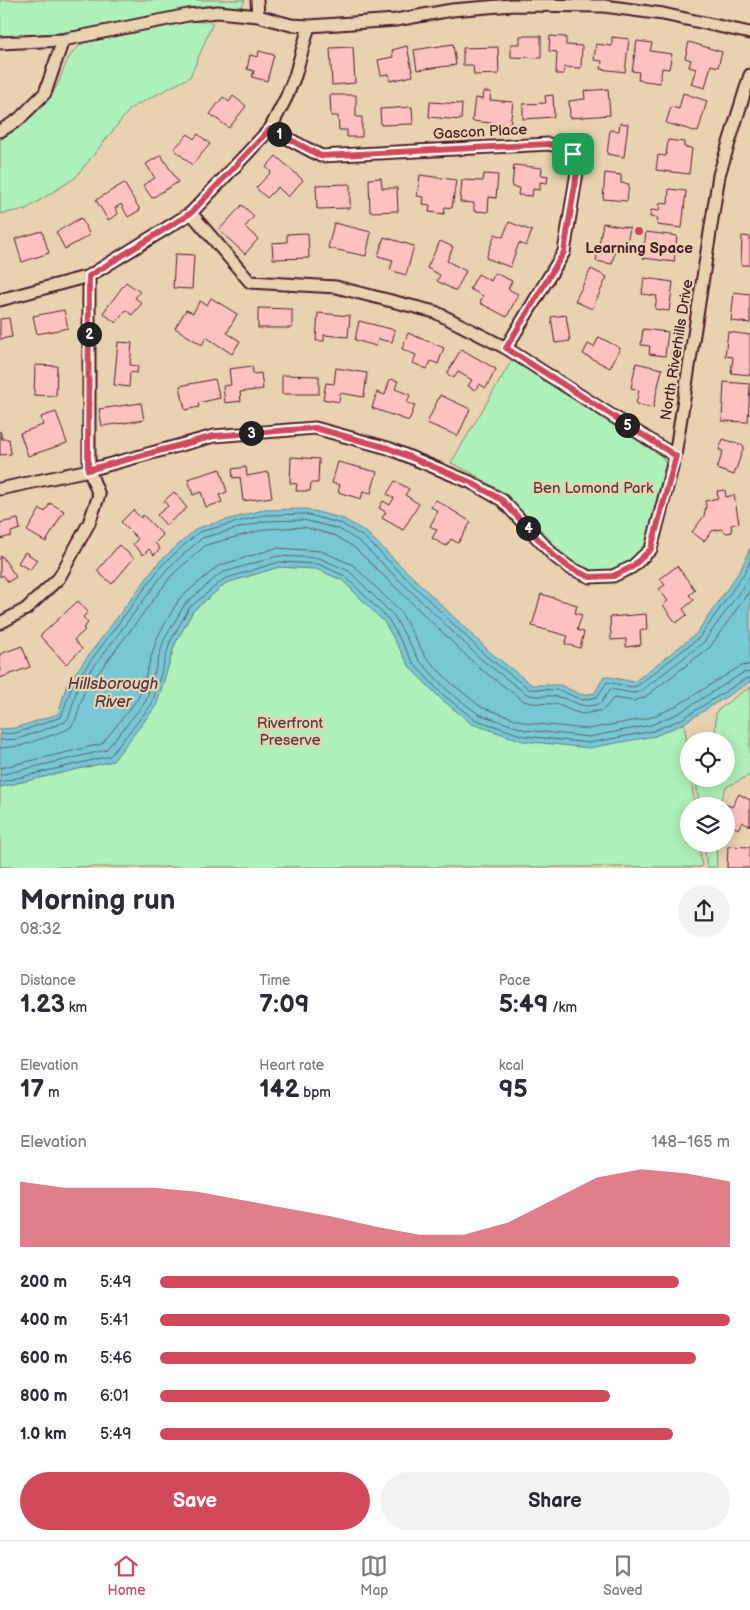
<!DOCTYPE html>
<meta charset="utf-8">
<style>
:root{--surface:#fff;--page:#f2f2f3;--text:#2b2b33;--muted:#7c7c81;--line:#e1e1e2;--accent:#d1495b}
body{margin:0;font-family:"Balsamiq Sans",sans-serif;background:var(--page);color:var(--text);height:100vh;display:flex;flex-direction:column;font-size:19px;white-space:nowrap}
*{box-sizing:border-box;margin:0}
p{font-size:16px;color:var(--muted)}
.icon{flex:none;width:28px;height:28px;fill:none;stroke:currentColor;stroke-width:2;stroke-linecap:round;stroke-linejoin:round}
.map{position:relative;height:868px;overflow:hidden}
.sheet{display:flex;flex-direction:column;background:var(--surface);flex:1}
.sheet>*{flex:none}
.tools{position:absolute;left:680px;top:732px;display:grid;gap:10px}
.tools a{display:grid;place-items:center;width:55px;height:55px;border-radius:50%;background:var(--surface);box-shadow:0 2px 12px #0003;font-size:25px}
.pin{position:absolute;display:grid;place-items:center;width:42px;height:42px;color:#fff;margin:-21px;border-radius:10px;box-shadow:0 2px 8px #0006}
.km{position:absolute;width:25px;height:25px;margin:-12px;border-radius:50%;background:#222;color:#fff;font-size:14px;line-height:25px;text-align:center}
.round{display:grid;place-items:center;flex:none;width:52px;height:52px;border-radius:26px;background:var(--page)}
.headline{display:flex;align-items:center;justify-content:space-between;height:85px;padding:0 20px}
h1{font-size:28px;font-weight:800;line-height:38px}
.metrics{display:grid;grid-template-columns:repeat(3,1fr);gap:8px;height:85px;padding:5px 20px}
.metrics div{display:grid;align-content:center}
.metrics b{font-size:25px;font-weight:800}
.metrics small{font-size:14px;font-weight:400}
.metrics p{font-size:14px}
.chart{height:140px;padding:10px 20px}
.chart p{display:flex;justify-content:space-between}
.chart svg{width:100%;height:90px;margin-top:5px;fill:var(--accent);opacity:.7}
.primary-button{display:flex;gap:10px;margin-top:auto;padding:10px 20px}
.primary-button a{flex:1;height:58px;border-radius:30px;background:var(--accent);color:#fff;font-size:20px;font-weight:800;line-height:58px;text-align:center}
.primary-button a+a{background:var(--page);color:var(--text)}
ul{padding:0 20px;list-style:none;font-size:16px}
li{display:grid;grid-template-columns:80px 60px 1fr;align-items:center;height:38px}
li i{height:12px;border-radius:6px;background:var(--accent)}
.dock{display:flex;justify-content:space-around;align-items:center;height:70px;border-top:1px solid var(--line);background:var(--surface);font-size:14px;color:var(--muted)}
.dock a{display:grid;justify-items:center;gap:2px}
.dock .current{color:var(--accent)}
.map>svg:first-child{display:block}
</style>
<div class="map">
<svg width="750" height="868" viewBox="0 0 750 868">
<rect width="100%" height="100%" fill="#e8d2b1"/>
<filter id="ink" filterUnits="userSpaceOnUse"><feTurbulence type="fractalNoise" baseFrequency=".02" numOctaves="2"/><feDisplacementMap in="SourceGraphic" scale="10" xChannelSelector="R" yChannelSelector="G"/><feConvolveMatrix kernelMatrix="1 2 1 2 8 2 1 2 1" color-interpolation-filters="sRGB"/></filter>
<g filter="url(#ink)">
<path fill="#aef0b9" stroke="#7c8872" d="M 0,0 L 245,0 L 241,8 L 203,8 L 171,12 L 101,27 L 58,33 L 0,36 Z
M 193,21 L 213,23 L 190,77 L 131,108 L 75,178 L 26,209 L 0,214 L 0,140 C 19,127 40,113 53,93 C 65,74 62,58 83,43 Z
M 512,360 L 660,453 L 667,466 L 647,541 C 635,563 607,577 582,568 C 566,562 554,543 543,532 C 516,504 487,478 451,463 Z
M 279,567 L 317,569 L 342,580 L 385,623 L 410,667 L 439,697 L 472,724 L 655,736 L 684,723 L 689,759 L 689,779 L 691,779 L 695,806 L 689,806 L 689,844 L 699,844 L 702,867 L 0,867 L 0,787 L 113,761 L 156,706 L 175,644 L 193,611 L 226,583 Z
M 750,687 L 750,775 L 726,787 L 719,806 L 699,806 L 696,779 L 726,779 L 726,741 L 710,741 L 715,735 L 716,712 L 732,699 Z
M 704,844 L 716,844 L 717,867 L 707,867 Z"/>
<path fill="#77c7d4" stroke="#658490" d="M 306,509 L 344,519 L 367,533 L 490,652 L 532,685 L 560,685 L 582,695 L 595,693 L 604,676 L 634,682 L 696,634 L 741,569 L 750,548 L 750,682 L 684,723 L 655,736 L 589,748 L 523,741 L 472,724 L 439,697 L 410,667 L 385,623 L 342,580 L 316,569 L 279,567 L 226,583 L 193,611 L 175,644 L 156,706 L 113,761 L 0,787 L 0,729 L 15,728 L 58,714 L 67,684 L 159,562 L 197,528 L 263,510 Z"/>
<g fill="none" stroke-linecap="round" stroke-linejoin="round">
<path stroke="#5c626f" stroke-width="1" d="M 0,734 L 16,733 L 61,717 L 72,686 L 162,565 L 199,532 L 264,515 L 305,514 L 342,524 L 364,537 L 486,656 L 529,689 L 559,690 L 582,700 L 597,697 L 607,682 L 632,687 L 637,686 L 700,637 L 745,572 L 750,561
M 0,740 L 18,739 L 65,722 L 69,717 L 77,689 L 167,569 L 202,538 L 265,521 L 304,520 L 339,529 L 360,542 L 482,660 L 525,693 C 536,699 547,694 558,697 C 575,700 581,711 601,703 L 610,689 L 633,693 L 641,691 L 704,642 L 750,577
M 0,748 L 20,746 L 64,731 L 71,727 L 76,719 L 84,692 L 172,575 L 206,545 L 266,529 L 304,527 L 336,536 L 355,548 L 478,667 L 524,701 L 531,703 L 556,704 L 575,712 L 583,714 L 603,710 L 614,698 L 634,701 L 645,697 L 710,647 L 750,590
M 0,768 L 102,744 L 139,697 L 157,638 L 179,599 L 218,566 L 276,548 L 321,551 L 353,565 L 400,611 L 425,656 L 451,683 L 481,707 L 527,723 L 588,729 L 649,718 L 675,707 L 739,667 L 750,664
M 0,775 L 106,750 L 146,701 L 164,640 L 185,604 L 221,573 L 278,556 L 319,558 L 349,571 L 394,616 L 419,660 L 446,689 L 478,714 L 526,730 L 589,737 L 651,725 L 679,713 L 743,673 L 750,672
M 0,782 L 110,756 L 152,704 L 170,642 L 189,608 L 224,579 L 279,562 L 318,564 L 345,576 L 389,620 L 414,664 L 442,694 L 474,719 L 524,736 L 589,743 L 653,731 L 682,719 L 745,679 L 750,678"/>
</g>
<path fill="#fec2be" stroke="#4a1f2b" d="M 520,36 L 541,36 L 541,58 L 511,57 L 511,44 L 520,44 Z
M 550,36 L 566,37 L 566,45 L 582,46 L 581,68 L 564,67 L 564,74 L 556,74 L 557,52 L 549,51 Z
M 612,37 L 629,39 L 625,72 L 601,69 L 602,61 L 594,60 L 596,44 L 612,46 Z
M 637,41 L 652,43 L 650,51 L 672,54 L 669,69 L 662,68 L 660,83 L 638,80 L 639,72 L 632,71 Z
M 689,42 L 722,52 L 718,67 L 711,65 L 705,88 L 691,84 L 696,69 L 689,67 L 691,60 L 685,58 Z
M 453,44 L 456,65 L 417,70 L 414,50 Z
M 407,46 L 413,76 L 390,81 L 389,74 L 381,75 L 378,60 L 393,57 L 392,50 Z
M 353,47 L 355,83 L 332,85 L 330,48 Z
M 498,47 L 499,74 L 474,75 L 473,65 L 463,65 L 463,48 Z
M 259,51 L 274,55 L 267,81 L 252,77 L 254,71 L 247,69 L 250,55 L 258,57 Z
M 608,89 L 610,115 L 570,118 L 569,101 L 585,99 L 584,91 Z
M 483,92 L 491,92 L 490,100 L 513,102 L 510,125 L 472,121 L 475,98 L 482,99 Z
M 683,93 L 707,101 L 698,132 L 666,123 L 671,107 L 679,109 Z
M 330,95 L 356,95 L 356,117 L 362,117 L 362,137 L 347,137 L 347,130 L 339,130 L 338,116 L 331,116 Z
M 553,95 L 554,117 L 523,119 L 523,104 L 546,103 L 545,96 Z
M 233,96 L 246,106 L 229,128 L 210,114 L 223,97 L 229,102 Z
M 430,102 L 462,104 L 461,120 L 429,117 Z
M 412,107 L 413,124 L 381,125 L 380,109 Z
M 620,123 L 628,124 L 624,157 L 607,154 L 610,130 L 619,131 Z
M 188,134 L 194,139 L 198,134 L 210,144 L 192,165 L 174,149 Z
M 668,140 L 684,142 L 684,147 L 692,148 L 689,174 L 656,170 L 658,155 L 666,156 Z
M 161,155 L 178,182 L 152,198 L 143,185 L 155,178 L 146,164 Z
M 276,156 L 303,180 L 288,197 L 278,187 L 267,198 L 256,188 L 271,172 L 266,167 Z
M 514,165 L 542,168 L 541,175 L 548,176 L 547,183 L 540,182 L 540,190 L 533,189 L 532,196 L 518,195 L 519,188 L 512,187 Z
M 605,173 L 621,175 L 621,183 L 629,184 L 627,201 L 603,199 Z
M 484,174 L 498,175 L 496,198 L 489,197 L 488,212 L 474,211 L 474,203 L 460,202 L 462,180 L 483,181 Z
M 420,175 L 456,180 L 452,208 L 445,207 L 444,214 L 429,212 L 430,205 L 423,204 L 424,197 L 417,196 Z
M 381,178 L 382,188 L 397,188 L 398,211 L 370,212 L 369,179 Z
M 124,183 L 140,210 L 128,217 L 121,204 L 115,208 L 118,214 L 108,220 L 96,200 Z
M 350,184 L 350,208 L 317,209 L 316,185 Z
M 669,189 L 686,191 L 682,228 L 657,225 L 658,218 L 650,217 L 651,210 L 659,211 L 660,203 L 668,204 Z
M 242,205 L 254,216 L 245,227 L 258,239 L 245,254 L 219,230 Z
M 81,218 L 90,235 L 65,249 L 56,232 Z
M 509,222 L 532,231 L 526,246 L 519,243 L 510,267 L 486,258 L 495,234 L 503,237 Z
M 334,223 L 371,232 L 366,256 L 328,248 Z
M 603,223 L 630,228 L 627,242 L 622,241 L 621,251 L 615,250 L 612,264 L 596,261 Z
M 42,231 L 49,253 L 22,262 L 15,239 Z
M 646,232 L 677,236 L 674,262 L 643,258 Z
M 308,233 L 309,258 L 273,259 L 272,243 L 287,242 L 287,234 Z
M 742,236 L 750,237 L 750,265 L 741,265 Z
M 384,237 L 414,246 L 406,275 L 390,270 L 393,260 L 378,256 Z
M 440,241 L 453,247 L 447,261 L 466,271 L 456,291 L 437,281 L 440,275 L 427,268 Z
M 175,254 L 194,255 L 192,289 L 173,288 Z
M 591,269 L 607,277 L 592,309 L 575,301 Z
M 495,273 L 512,281 L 508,289 L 518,294 L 507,317 L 480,303 L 483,296 L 470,289 L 478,274 L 491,281 Z
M 644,278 L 673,282 L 669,311 L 655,309 L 657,296 L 642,294 Z
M 126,282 L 140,292 L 135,298 L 142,303 L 132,315 L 126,310 L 116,323 L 103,313 Z
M 734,292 L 750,294 L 750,323 L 731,321 Z
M 211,298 L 237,314 L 227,333 L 240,341 L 232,354 L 206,337 L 202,345 L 175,328 L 186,310 L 193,313 L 200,301 L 207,305 Z
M 258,308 L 292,309 L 292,328 L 258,328 Z
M 64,310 L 68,328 L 37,334 L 33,316 Z
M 318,313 L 350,316 L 348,337 L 324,335 L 324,341 L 316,341 Z
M 566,315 L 570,341 L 555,343 L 551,317 Z
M 9,318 L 12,337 L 0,339 L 0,319 Z
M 359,321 L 395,330 L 392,342 L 378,339 L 376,346 L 355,340 Z
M 643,329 L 668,332 L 665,356 L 649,354 L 650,346 L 641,345 Z
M 728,332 L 750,335 L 750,375 L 731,373 L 733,357 L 725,356 Z
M 408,333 L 444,348 L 438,364 L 431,361 L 427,369 L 413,363 L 416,355 L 402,349 Z
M 599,337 L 620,348 L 610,368 L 583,354 L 588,344 L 594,347 Z
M 118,342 L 132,343 L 130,365 L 138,366 L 137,373 L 130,372 L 129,387 L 114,385 Z
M 461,349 L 496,369 L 486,388 L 479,384 L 475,390 L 468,386 L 472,380 L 458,372 L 454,378 L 447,374 Z
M 636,363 L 662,369 L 653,408 L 636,404 L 639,390 L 631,388 Z
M 35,365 L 57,366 L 56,396 L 34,395 Z
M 252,366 L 253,374 L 261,373 L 263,389 L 240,392 L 241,401 L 225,403 L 223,386 L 231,385 L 229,369 Z
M 336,368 L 367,373 L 364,397 L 340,393 L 339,402 L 323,399 L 326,383 L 334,384 Z
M 282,375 L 319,376 L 319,394 L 282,394 Z
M 215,379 L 220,398 L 198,403 L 199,407 L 185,410 L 180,386 Z
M 390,379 L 398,381 L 395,389 L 410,395 L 407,403 L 415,405 L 409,421 L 372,408 L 377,392 L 385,395 Z
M 724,382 L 750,384 L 748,422 L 722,421 Z
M 440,395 L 470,409 L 458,436 L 427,423 Z
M 141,403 L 144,420 L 102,426 L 99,409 Z
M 56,412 L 67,443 L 28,456 L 20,433 L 43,425 L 41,417 Z
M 0,431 L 2,439 L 9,439 L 11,454 L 0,455 Z
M 723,439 L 744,446 L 734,475 L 717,469 L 723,451 L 719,450 Z
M 291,457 L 319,459 L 318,483 L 311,483 L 310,491 L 296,491 L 297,484 L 290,483 Z
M 338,462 L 377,472 L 371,493 L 363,491 L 361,499 L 338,492 L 340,485 L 332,483 Z
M 246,467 L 247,476 L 268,472 L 272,497 L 243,501 L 240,477 L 233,478 L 232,469 Z
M 220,469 L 227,492 L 219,495 L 222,502 L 206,507 L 201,492 L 193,495 L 188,479 Z
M 395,481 L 409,489 L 405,495 L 419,504 L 403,530 L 382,518 L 386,512 L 379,508 L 383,501 L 390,505 L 394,498 L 387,494 Z
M 725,490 L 726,497 L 734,495 L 739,523 L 731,525 L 732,532 L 727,533 L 721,529 L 712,531 L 704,541 L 692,532 L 704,516 L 706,506 L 705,501 L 718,498 L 717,491 Z
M 174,492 L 187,508 L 166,525 L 157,515 L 168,506 L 164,501 Z
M 436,500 L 471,522 L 458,543 L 451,539 L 446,546 L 432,538 L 437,530 L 430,526 L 438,511 L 431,507 Z
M 50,503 L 64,511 L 46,542 L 27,531 L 40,509 L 45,512 Z
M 133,510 L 141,518 L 143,515 L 163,535 L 155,543 L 160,549 L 154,555 L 149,549 L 143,555 L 133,544 L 138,539 L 121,522 Z
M 18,519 L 20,529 L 11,532 L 11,536 L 0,539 L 0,523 Z
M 119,545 L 134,558 L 112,584 L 97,571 Z
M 25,552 L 37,560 L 30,570 L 18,563 Z
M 2,556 L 16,577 L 8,582 L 3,575 L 0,577 L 0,557 Z
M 677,566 L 695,590 L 689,595 L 694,600 L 683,609 L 687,615 L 676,623 L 663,605 L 668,601 L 659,589 L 665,585 L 660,579 Z
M 541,594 L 577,605 L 575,613 L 582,615 L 577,630 L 584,632 L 580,648 L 565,644 L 568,636 L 532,626 Z
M 78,601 L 88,612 L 83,617 L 88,623 L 83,628 L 85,630 L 74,640 L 82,649 L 66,664 L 40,636 Z
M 646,614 L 647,630 L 640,630 L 641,645 L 626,647 L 626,639 L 611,640 L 610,617 Z
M 22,646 L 30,667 L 0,678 L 0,654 Z
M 739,794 L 750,800 L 750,824 L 749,826 L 742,822 L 738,829 L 726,822 L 726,806 L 723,806 L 725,804 L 732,807 Z
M 728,846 L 750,847 L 750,868 L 727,868 Z"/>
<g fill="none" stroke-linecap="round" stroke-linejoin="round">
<defs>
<path id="minor" d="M 257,0 L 258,16
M 0,43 L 63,40 L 188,15 L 218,12 L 258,16 L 291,25 L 309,26 L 396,20 L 452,10 L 512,5 L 604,6 L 663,14 L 750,33
M 270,129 L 321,156 L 548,144 C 566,147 571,148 578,166 L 564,252 L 506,348
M 0,131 L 18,120 L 45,93 L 63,40
M 191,213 L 250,282 L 336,287 L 435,312 L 506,348 L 675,456
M 0,300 L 89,276 L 191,213 L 270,129 L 286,98 L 295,76 L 309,26
M 0,489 L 89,470 L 214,436 L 315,428 L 388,448 L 470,482 L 502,500 L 554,556 L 570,568 L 590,577 L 613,576 L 632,567 L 651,549 L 675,456 L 719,175 L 750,75
M 0,623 L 26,609 L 59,578 L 89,523 L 99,495 L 89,470 L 89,276"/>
</defs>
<use href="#minor" stroke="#4a1f2b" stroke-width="15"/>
<use href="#minor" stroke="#e8d2b1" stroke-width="11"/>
</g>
</g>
<g fill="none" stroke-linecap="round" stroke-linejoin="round" filter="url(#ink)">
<defs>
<path id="route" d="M 270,129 L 321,156 L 548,144 C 566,147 571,148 578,166 L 564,252 L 506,348 L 676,456 L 651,549 L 632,567 L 613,576 L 590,577 L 570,568 L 554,556 L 502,500 L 470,482 L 388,448 L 315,428 L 214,436 L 88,470 L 89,276 L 191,213 Z"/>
</defs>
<use href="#route" stroke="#fff" stroke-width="10"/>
<use href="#route" stroke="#d1495b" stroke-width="6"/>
</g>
<circle fill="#d1495b" stroke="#e8d2b1" stroke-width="2" cx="639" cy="231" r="5"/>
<g text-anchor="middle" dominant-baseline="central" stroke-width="4.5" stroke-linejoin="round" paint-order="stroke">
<g font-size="15" fill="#4a1f2b" stroke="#e8d2b1">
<text transform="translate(480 132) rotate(-3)">Gascon Place</text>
<text transform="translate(677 350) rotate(-81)">North Riverhills Drive</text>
</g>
<g font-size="15" font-weight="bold" fill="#4a1f2b" stroke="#e8d2b1">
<text x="639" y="248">Learning Space</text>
</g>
<g font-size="15" fill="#593e40" stroke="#e8d2b1">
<text x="593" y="488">Ben Lomond Park</text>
<text x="290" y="723">Riverfront<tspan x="290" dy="17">Preserve</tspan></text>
</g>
<g font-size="16" font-style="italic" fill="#513844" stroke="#e8d2b1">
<text x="113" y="684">Hillsborough<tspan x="113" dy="18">River</tspan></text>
</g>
</g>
</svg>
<div class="tools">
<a><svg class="icon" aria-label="locate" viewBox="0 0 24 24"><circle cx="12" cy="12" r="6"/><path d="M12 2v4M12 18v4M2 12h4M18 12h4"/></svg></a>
<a><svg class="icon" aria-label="layers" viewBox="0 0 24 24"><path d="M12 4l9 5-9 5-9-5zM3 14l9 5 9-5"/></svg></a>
</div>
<div class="pin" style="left:573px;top:154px;background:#1e9e55"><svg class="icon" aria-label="arrive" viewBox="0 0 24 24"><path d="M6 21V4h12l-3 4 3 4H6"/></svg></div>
<b class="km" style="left:279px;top:134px">1</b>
<b class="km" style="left:89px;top:334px">2</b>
<b class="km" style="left:251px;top:433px">3</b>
<b class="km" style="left:528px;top:528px">4</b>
<b class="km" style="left:627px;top:425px">5</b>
</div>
<section class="sheet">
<div class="headline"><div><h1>Morning run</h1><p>08:32</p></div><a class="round"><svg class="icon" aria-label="share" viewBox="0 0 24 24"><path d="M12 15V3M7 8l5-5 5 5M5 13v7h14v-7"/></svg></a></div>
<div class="metrics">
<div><p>Distance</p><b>1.23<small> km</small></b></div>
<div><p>Time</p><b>7:09</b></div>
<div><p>Pace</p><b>5:49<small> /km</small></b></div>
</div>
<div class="metrics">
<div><p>Elevation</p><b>17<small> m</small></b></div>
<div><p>Heart rate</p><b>142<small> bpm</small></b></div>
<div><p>kcal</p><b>95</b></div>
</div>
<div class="chart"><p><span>Elevation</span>148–165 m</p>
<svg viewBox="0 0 160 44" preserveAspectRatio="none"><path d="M0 44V12L10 15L20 15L30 15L40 17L50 21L60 25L70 29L80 34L90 38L100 38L110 32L120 21L130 10L140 6L150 8L160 12V44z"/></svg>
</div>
<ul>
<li><b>200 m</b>5:49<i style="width:91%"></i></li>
<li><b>400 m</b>5:41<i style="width:100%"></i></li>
<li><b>600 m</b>5:46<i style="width:94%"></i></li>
<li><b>800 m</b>6:01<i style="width:79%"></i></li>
<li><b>1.0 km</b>5:49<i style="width:90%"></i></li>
</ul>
<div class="primary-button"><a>Save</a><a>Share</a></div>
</section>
<nav class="dock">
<a class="current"><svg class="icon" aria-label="home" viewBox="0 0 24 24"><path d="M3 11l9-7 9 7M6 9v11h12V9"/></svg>Home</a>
<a><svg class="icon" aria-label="map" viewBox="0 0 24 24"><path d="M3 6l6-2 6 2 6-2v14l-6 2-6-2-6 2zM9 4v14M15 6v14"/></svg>Map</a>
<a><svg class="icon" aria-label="saved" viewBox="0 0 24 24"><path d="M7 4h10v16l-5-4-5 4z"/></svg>Saved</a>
</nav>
